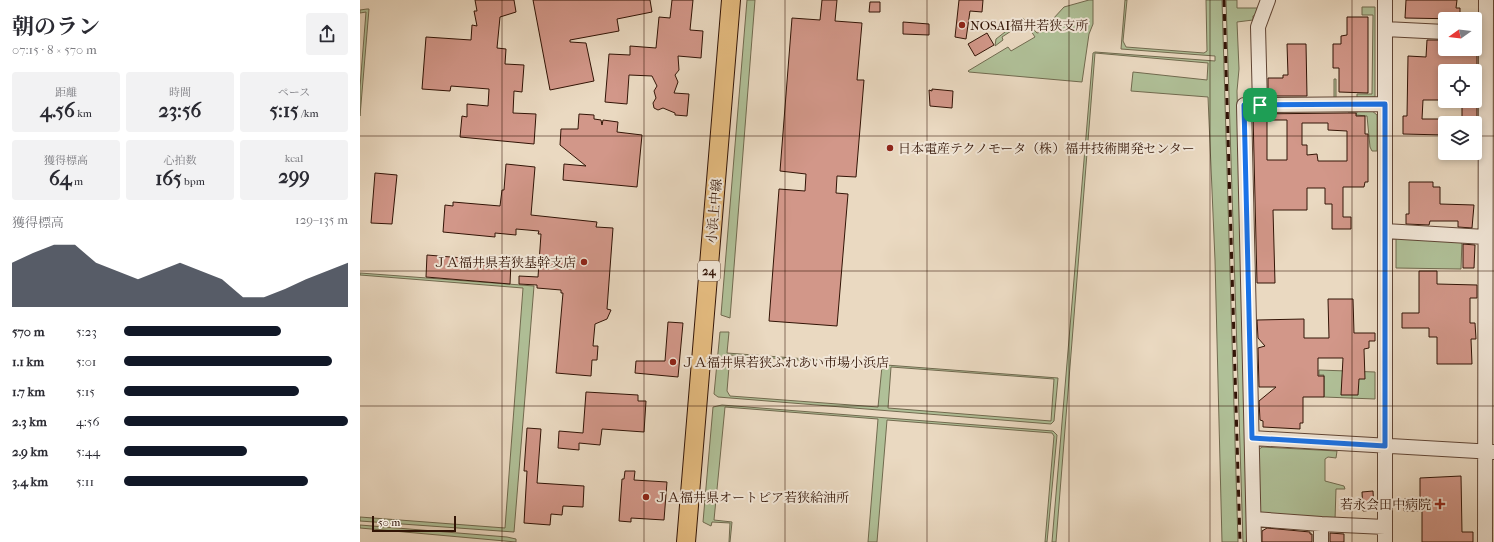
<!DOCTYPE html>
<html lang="ja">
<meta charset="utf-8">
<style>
:root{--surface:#fff;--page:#f2f2f3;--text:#2b2b33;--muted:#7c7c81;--accent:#111827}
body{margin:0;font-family:"IM FELL French Canon","Noto Serif JP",serif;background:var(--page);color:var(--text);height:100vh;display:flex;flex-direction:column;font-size:15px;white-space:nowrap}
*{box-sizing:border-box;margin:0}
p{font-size:13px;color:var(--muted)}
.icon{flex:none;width:22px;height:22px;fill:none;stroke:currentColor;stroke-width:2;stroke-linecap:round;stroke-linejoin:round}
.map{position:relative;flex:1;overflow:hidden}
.side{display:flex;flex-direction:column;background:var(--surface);width:360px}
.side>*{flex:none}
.needle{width:26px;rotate:256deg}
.tools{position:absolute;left:1078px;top:12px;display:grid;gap:8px}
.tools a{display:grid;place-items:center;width:44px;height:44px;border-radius:4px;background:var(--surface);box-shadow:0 2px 6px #0003;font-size:20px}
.scale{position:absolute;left:12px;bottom:10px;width:84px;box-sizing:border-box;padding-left:4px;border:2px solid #321406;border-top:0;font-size:11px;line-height:14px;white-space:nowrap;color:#321406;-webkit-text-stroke:3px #f1e6d7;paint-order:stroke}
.pin{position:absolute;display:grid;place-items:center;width:34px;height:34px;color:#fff;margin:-17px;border-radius:8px;box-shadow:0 2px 6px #0006}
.round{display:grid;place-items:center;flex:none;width:42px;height:42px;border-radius:4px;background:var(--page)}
.headline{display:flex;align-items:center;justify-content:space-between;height:68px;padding:0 12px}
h1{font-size:22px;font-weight:700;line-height:30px}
.figures{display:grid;grid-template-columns:repeat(3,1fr);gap:6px;height:68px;padding:4px 12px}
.figures div{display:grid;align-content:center;border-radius:4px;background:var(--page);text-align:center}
.figures b{font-size:20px;font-weight:700}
.figures small{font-size:11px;font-weight:400}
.figures p{font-size:11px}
.chart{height:112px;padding:8px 12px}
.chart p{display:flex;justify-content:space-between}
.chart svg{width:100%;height:72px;margin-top:4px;fill:var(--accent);opacity:.7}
ul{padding:0 12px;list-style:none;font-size:13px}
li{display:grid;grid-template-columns:64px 48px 1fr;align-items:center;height:30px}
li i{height:10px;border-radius:5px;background:var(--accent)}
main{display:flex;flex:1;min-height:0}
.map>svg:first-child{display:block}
</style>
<main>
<section class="side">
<div class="headline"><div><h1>朝のラン</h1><p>07:15 · 8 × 570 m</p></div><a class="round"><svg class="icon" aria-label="share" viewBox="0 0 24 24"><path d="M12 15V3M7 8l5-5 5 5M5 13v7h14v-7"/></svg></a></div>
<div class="figures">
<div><p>距離</p><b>4.56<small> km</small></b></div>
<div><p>時間</p><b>23:56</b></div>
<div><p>ペース</p><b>5:15<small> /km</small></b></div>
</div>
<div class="figures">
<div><p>獲得標高</p><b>64<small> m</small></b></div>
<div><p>心拍数</p><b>165<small> bpm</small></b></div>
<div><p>kcal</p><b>299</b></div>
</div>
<div class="chart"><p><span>獲得標高</span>129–135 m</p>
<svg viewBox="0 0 160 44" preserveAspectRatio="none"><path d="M0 44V17L10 11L20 6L30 6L40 17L50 22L60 27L70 22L80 17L90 22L100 27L110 38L120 38L130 33L140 27L150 22L160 17V44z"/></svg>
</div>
<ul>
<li><b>570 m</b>5:23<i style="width:70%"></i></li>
<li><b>1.1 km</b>5:01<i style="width:93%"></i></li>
<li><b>1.7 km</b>5:15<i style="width:78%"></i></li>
<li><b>2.3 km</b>4:56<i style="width:100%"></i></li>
<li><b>2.9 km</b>5:44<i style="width:55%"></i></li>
<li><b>3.4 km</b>5:11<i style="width:82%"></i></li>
</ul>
</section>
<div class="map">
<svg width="1134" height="542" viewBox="0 0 1134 542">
<rect width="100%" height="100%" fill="#ead9c1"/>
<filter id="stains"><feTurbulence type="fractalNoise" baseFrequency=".005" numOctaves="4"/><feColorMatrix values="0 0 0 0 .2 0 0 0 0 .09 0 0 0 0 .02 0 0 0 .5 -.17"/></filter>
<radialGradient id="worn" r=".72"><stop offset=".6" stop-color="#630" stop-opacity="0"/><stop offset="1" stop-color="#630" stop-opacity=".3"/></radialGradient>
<path fill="#b0c098" stroke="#716a4f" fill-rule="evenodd" d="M 387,0 L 395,0 L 370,318 L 361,315 Z
M 729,0 L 733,0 L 733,24 L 729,34 L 722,82 L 609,72 L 608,71 L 648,47 L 651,51 L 675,37 L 665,22 L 642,37 L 643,40 L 635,46 L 636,39 L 663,18 L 677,33 L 681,32 L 704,7 Z
M 765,0 L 767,0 L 763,41 L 766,47 L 844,53 L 847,51 L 846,0 L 862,0 L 878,542 L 862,542 L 855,260 L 848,97 L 771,91 L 773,72 L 847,80 L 848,63 L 735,53 L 696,542 L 692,542 L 733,53 L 735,52 L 855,61 L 855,56 L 761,49 Z
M 866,0 L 877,0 L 877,8 L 900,8 L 898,14 L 893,16 L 893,20 L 877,22 L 879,69 L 877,91 L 888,542 L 883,542 Z
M 1002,7 L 1015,7 L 1015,97 L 974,100 L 974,79 L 976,79 L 976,98 L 997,98 L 997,94 L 1012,94 L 1013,15 L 1002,15 Z
M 7,9 L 9,9 L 0,116 L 0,87 L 6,12 L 0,13 L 0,10 Z
M 989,110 L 1011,110 L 1017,115 L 1017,151 L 1012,151 L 1010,147 L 1007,116 L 996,115 L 997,112 L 988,112 Z
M 1036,237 L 1102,240 L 1101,269 L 1036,268 Z
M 0,273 L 174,286 L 154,532 L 0,521 L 0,517 L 145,528 L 163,288 L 0,275 Z
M 360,332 L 369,332 L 367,353 L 698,378 L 694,421 L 691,424 L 358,397 L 354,394 ZM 370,355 L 522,366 L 518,407 L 370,396 L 367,391 ZM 531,367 L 694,379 L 691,421 L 528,408 Z
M 959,370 L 1015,372 L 1015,399 L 964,397 L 964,375 L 959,375 Z
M 362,405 L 693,431 L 697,435 L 687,542 L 685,542 L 694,436 L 692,433 L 527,420 L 517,542 L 508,542 L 518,419 L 365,407 L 354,520 L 372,522 L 370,542 L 369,542 L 370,523 L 352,522 L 351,526 L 343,522 L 353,407 Z
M 902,447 L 977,451 L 976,458 L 968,457 L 965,459 L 965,481 L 984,486 L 985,489 L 976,489 L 975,520 L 903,515 L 899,511 L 897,451 Z
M 0,525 L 147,537 L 156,539 L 156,542 L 0,528 Z"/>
<path fill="#d29789" stroke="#321406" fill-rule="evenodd" d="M 115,0 L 154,0 L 156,12 L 140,17 L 137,48 L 146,49 L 145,64 L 164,65 L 162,92 L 154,91 L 153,113 L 176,114 L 174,144 L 100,137 L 102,116 L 107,117 L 107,104 L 128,106 L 129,89 L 91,86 L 90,91 L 62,89 L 66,37 L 111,40 L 112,25 L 117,26 L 114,11 L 117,11 Z
M 173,0 L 290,0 L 292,12 L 257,19 L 259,31 L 210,40 L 210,42 L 226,43 L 234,81 L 190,90 Z
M 312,0 L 333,0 L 330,30 L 343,31 L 341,58 L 318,56 L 319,70 L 315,75 L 318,82 L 314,93 L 329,94 L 327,116 L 315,115 L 315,113 L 303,108 L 298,110 L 294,108 L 293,103 L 296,98 L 294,91 L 297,86 L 292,76 L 269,75 L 267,104 L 245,102 L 249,54 L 270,55 L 270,46 L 296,48 L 299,17 L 310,18 Z
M 462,0 L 477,0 L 475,21 L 502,23 L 497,80 L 504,80 L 496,177 L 477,176 L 476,193 L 488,194 L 477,326 L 409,321 L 419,189 L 445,191 L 446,174 L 420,171 L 432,18 L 460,20 Z
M 599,0 L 623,0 L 622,12 L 610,11 L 606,39 L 595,37 Z
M 1046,0 L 1097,0 L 1096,8 L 1100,8 L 1100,19 L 1045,18 Z
M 510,2 L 520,2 L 520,12 L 509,12 Z
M 987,17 L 1008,17 L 1008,93 L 979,92 L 979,68 L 973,68 L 973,44 L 981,44 L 981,36 L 987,35 Z
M 543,22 L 569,24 L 569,35 L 543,34 Z
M 627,33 L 634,45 L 615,56 L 608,44 Z
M 1067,40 L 1085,40 L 1085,49 L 1115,49 L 1115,46 L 1117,46 L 1117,72 L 1085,71 L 1085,100 L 1063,100 L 1062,119 L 1085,119 L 1085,135 L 1043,134 L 1043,116 L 1047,116 L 1048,56 L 1066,57 Z
M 927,44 L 946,44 L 947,96 L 908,96 L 908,78 L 923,78 L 923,75 L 928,75 Z
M 572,89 L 593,91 L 592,108 L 570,106 L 569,90 L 572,91 Z
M 1115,93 L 1117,93 L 1117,120 L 1112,120 L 1112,123 L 1102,123 L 1102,106 L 1111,106 L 1111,101 L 1115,101 Z
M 986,113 L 996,113 L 996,116 L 1005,116 L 1005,134 L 1008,134 L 1008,182 L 1005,182 L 1004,187 L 983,187 L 983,217 L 991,217 L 991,229 L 972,229 L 972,204 L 965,204 L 965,188 L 947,188 L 947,210 L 913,210 L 915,283 L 897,283 L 893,114 ZM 907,120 L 927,120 L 927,160 L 907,160 ZM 942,123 L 968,123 L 968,130 L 987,131 L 987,161 L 958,161 L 957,154 L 947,155 L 947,145 L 942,145 Z
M 219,114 L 234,115 L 234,119 L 241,120 L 242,125 L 243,120 L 258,122 L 257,132 L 282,135 L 277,187 L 203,180 L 204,164 L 226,166 L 200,145 L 201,129 L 218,129 Z
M 146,164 L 175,167 L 171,215 L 237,222 L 236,227 L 253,228 L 247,309 L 251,310 L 247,319 L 235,324 L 233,346 L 238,346 L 237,360 L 232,360 L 231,376 L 196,373 L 203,293 L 201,293 L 201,290 L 177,288 L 177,285 L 159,284 L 159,276 L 178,277 L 181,234 L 178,234 L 179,231 L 156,229 L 156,235 L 135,233 L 135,237 L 83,232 L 85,205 L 93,206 L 93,202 L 140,206 L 142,190 L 144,190 Z
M 15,173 L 37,175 L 32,224 L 11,223 Z
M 1049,182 L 1073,182 L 1073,187 L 1080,187 L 1080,204 L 1114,205 L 1112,228 L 1098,227 L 1098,221 L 1070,221 L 1069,225 L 1046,224 L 1046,214 L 1049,214 Z
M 1103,244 L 1115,245 L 1114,268 L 1103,268 Z
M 67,255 L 151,262 L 150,284 L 66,277 Z
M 1059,271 L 1077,271 L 1077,284 L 1117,285 L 1117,298 L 1110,298 L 1110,323 L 1115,323 L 1116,339 L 1111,339 L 1112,364 L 1077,364 L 1077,337 L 1069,337 L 1069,328 L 1042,328 L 1042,313 L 1059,313 Z
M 968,299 L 993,299 L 994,333 L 1015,333 L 1015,341 L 1009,341 L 1009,348 L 1004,349 L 1005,379 L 999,379 L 998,395 L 981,395 L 983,358 L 958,358 L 958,376 L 964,376 L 964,397 L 943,397 L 943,423 L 940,423 L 940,429 L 903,427 L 903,421 L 900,420 L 899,401 L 916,387 L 899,387 L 898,348 L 905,346 L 898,338 L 897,320 L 944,319 L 944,338 L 969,338 Z
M 308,322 L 323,323 L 318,377 L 275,373 L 276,361 L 305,361 Z
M 226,392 L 278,395 L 278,401 L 286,401 L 284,432 L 242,429 L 240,445 L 219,443 L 219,450 L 198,448 L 199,431 L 223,433 Z
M 167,428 L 181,429 L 177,483 L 224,486 L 223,507 L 203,506 L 202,515 L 191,514 L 190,525 L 164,523 L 167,471 L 164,471 Z
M 265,471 L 275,471 L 274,480 L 307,482 L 304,520 L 271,518 L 271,522 L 259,521 L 262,479 L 264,479 Z
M 1101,476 L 1102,532 L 1113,532 L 1113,542 L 1062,542 L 1062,511 L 1044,511 L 1044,499 L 1060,499 L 1060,478 Z
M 1013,491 L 1014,510 L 1003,511 L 1002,492 Z
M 907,528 L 950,532 L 950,534 L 952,534 L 952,542 L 902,542 L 902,531 Z
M 970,533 L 984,534 L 984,542 L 970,542 Z"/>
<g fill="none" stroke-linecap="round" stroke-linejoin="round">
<defs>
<path id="minor" d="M 908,0 L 898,27 L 900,105 L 1025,104
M 1025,29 L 1085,32
M 1025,231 L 1125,237
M 892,438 L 1134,452
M 894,519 L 961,524 L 961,542
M 961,524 L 1025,527
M 894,542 L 884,105 L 900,105
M 1025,542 L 1025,0
M 1125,542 L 1126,0"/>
<path id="major" d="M 326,542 L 371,0"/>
</defs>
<use href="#minor" stroke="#604535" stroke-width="16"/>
<use href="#major" stroke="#321406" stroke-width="20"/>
<use href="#minor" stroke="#f1e6d7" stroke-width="14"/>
<use href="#major" stroke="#e5bc80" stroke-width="18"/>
<path stroke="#321406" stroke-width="3" stroke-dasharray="7 7" stroke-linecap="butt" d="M 864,0 L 880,542"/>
</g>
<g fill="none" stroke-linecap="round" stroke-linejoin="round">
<defs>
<path id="route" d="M 1025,104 L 1025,446 L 892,438 L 884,105 Z"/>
</defs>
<use href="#route" stroke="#fff" stroke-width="8"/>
<use href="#route" stroke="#1a73e8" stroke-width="5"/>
</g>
<path fill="none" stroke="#321406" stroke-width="1" stroke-opacity="0.55" d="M 142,0 L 142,542M 284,0 L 284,542M 425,0 L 425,542M 567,0 L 567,542M 709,0 L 709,542M 850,0 L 850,542M 992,0 L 992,542M 0,136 L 1085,136M 1115,136 L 1134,136M 0,271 L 1134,271M 0,406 L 1134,406"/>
<g fill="#8f2418" stroke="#f1e6d7" stroke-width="1.5">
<circle cx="602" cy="25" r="4"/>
<circle cx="530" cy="148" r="4"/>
<circle cx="224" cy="262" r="4"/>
<circle cx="313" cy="362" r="4"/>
<circle cx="286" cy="497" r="4"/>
<path d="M1078 498h4v4h4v4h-4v4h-4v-4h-4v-4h4z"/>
</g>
<g text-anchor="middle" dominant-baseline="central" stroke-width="4" stroke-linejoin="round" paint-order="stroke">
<rect fill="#f1e6d7" stroke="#6b5345" stroke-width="1" x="338" y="261" width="22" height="20" rx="3"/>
<g font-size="12" font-weight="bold" fill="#321406">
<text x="349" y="271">24</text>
</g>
<g font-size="13" fill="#321406" stroke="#f1e6d7" text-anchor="start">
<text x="610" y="25">NOSAI福井若狭支所</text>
<text x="538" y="148">日本電産テクノモータ（株）福井技術開発センター</text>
<text x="216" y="262" text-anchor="end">ＪＡ福井県若狭基幹支店</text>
<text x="321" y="362">ＪＡ福井県若狭ふれあい市場小浜店</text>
<text x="294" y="497">ＪＡ福井県オートピア若狭給油所</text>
<text x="1071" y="504" text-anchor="end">若永会田中病院</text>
</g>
<g font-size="13" fill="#321406" stroke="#f1e6d7">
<text transform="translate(354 211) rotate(-85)">小浜上中線</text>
</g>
</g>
<rect width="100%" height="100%" filter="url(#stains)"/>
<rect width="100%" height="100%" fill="url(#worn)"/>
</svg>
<div class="tools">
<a><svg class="needle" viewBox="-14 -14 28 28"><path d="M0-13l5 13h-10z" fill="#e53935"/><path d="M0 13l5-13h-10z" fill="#7c7c81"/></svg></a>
<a><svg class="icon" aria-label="locate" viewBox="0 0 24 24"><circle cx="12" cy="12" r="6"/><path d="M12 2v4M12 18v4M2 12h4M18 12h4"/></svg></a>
<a><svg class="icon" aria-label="layers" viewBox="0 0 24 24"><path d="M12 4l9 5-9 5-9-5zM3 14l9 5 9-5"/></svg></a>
</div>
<div class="scale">50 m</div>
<div class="pin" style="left:900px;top:105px;background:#1e9e55"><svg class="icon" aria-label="arrive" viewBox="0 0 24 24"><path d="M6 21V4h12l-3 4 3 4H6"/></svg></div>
</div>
</main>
